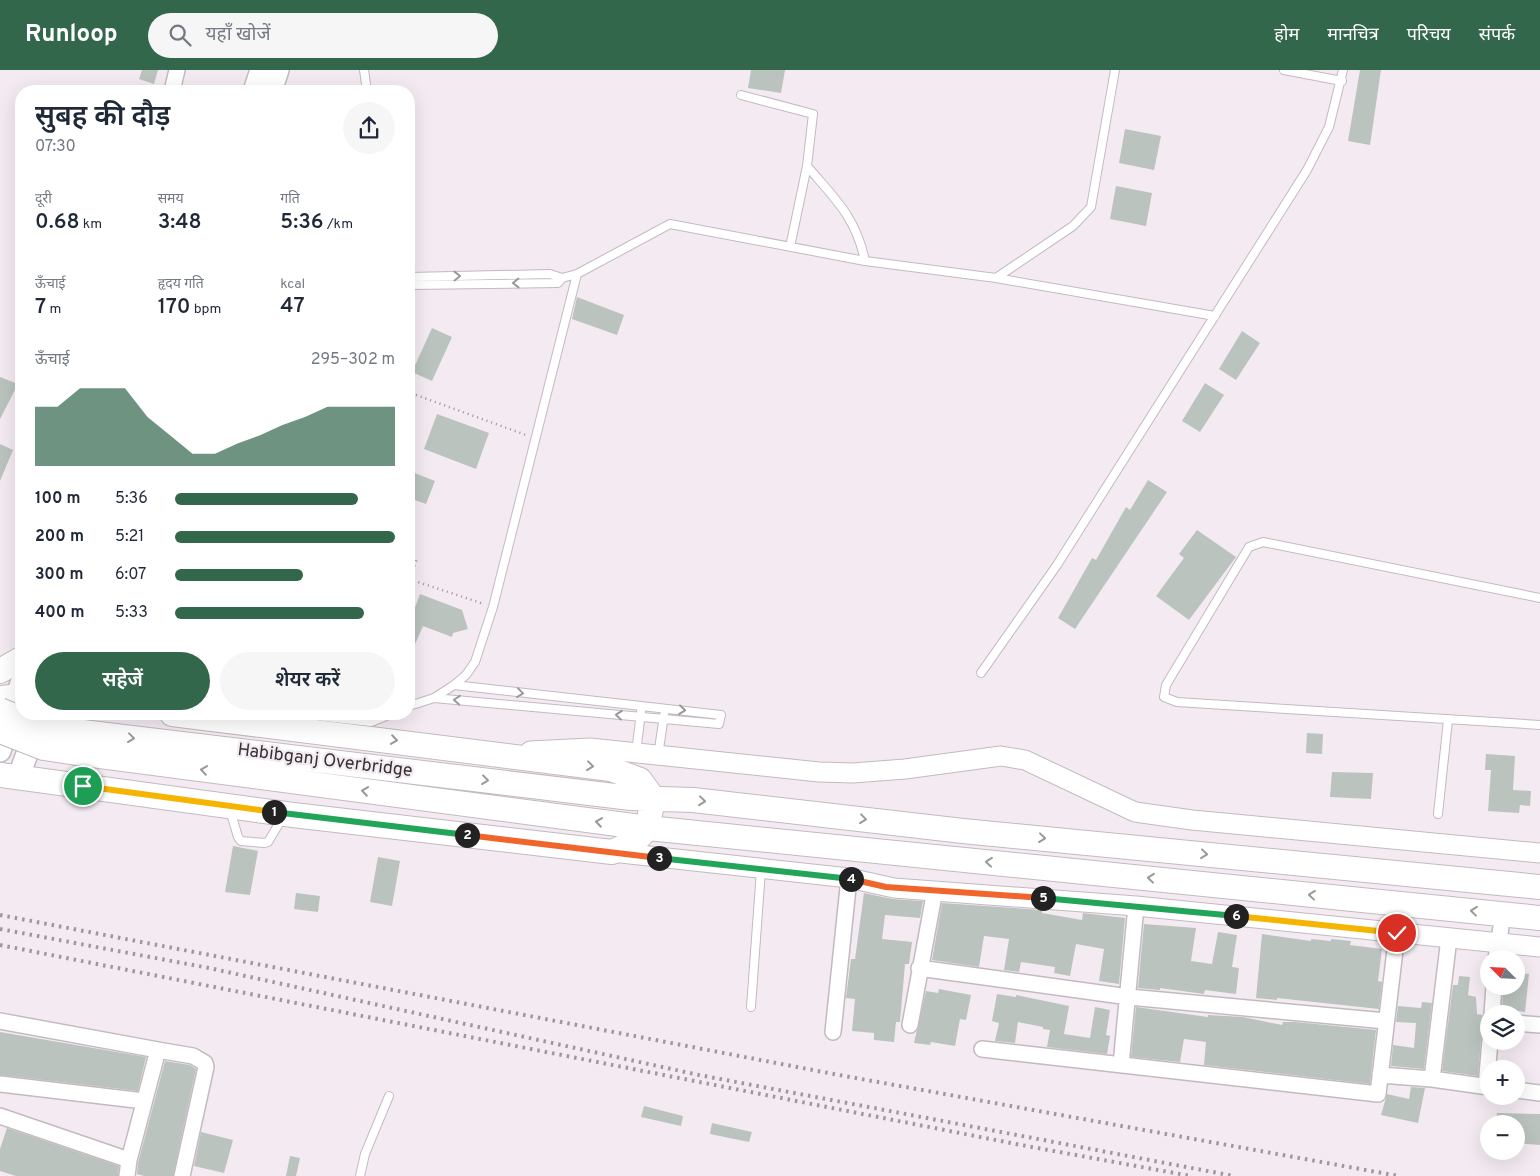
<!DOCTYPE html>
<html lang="hi">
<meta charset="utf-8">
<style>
:root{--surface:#fff;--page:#f6f6f7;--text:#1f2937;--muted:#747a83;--accent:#32674c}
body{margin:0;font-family:Overpass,"Noto Sans Devanagari",sans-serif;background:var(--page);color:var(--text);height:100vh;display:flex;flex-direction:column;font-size:19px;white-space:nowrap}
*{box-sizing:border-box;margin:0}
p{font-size:16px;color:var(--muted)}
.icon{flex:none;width:28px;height:28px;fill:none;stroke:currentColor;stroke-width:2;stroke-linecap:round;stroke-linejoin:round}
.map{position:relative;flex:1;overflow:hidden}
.details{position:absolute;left:15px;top:15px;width:400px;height:635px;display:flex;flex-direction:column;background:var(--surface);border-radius:20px;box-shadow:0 5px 20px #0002}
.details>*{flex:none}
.needle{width:32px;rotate:294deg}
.tools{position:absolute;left:1480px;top:880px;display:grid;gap:10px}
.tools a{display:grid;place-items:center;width:45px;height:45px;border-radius:50%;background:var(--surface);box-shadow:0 5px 20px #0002;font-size:25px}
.pin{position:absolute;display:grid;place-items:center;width:42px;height:42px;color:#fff;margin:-21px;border:2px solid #fff;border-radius:50%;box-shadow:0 1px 5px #0007}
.km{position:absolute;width:25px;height:25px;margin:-12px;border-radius:50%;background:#222;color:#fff;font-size:14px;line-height:25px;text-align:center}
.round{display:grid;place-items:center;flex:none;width:52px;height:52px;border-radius:26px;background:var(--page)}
.summary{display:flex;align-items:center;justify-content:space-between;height:85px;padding:0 20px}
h1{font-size:28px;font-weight:600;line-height:38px}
.stats{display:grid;grid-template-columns:repeat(3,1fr);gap:8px;height:85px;padding:5px 20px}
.stats div{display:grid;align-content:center}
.stats b{font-size:21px;font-weight:600}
.stats small{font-size:14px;font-weight:400}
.stats p{font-size:14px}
.chart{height:140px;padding:10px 20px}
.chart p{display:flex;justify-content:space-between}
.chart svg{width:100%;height:90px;margin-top:5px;fill:var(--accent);opacity:.7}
.primary-button{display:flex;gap:10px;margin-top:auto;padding:10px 20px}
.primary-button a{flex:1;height:58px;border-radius:30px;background:var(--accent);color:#fff;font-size:20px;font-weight:600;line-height:58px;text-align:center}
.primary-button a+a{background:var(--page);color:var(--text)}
ul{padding:0 20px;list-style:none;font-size:16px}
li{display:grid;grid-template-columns:80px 60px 1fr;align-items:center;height:38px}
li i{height:12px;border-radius:6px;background:var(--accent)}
header{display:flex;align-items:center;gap:30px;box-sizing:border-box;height:70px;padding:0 25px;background:var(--accent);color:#fff}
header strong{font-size:24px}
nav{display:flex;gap:28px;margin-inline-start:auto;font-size:18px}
.search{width:350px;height:45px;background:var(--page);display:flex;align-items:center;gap:12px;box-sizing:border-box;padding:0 18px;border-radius:28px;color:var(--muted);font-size:19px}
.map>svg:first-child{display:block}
</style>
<header>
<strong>Runloop</strong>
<div class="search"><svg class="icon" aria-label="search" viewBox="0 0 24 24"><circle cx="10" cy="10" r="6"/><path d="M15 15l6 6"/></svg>यहाँ खोजें</div>
<nav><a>होम</a><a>मानचित्र</a><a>परिचय</a><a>संपर्क</a></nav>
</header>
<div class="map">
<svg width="1540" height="1106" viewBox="0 0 1540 1106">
<rect width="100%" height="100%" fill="#f4ebf2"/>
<path fill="#bac3be" d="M 142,0 L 158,0 L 154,14 L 139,9 Z
M 751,0 L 785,0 L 781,23 L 748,18 Z
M 1360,0 L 1381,0 L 1370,75 L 1348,71 Z
M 1125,59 L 1161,66 L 1154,100 L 1119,93 Z
M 1116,116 L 1152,123 L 1146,156 L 1110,149 Z
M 577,227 L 624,245 L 617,265 L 572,249 Z
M 432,258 L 452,267 L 432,311 L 412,302 Z
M 1242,261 L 1260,273 L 1236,310 L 1219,299 Z
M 0,307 L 18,314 L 0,349 Z
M 1205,313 L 1224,325 L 1200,362 L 1182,351 Z
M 437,344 L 489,363 L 476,399 L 424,379 Z
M 0,374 L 13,380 L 0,411 Z
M 412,402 L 435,411 L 426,434 L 409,428 L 409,412 Z
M 1148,410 L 1167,422 L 1075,559 L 1058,548 L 1092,488 L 1096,490 L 1126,437 L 1130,440 Z
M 1197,460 L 1236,487 L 1189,550 L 1156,526 L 1184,488 L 1179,484 Z
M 420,524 L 462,540 L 468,559 L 453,563 L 452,567 L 423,556 L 409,588 L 409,554 Z
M 1307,663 L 1323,664 L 1322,684 L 1306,683 Z
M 1486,684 L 1515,686 L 1513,720 L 1531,721 L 1530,736 L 1520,735 L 1519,743 L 1488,741 L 1491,700 L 1485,700 Z
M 1332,702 L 1373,703 L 1371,729 L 1330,727 Z
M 233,776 L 258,781 L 250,825 L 225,822 Z
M 378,787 L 400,791 L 392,836 L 370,832 Z
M 296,823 L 320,826 L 318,842 L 294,839 Z
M 864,823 L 892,829 L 923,831 L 920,848 L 885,845 L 882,869 L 912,872 L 909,894 L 905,894 L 900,952 L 896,952 L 894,972 L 874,970 L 874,963 L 852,961 L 855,929 L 846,928 L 851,889 L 855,889 Z
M 942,833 L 1042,840 L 1042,843 L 1082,850 L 1083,843 L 1125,848 L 1119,914 L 1099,911 L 1104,879 L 1076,874 L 1070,906 L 1054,903 L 1055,897 L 1021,892 L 1019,902 L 1004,900 L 1009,869 L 984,866 L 979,897 L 932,890 Z
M 1144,854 L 1196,858 L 1191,891 L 1212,894 L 1218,862 L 1237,865 L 1232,897 L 1239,898 L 1236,924 L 1205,920 L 1204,924 L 1160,918 L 1160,920 L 1138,918 Z
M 1262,864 L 1311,871 L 1311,869 L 1331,871 L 1331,869 L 1351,871 L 1350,875 L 1382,879 L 1378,911 L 1382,912 L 1379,939 L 1277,928 L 1277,930 L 1256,928 Z
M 1516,903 L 1529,904 L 1525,942 L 1502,939 L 1503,916 L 1516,916 Z
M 1459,906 L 1470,907 L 1468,925 L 1476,927 L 1477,944 L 1483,945 L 1486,951 L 1481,970 L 1478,1006 L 1442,1001 L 1453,915 L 1458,915 Z
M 939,919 L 971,925 L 966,950 L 960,949 L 955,976 L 931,972 L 930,975 L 914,973 L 926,921 L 938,923 Z
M 997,924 L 1016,927 L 1016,925 L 1069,936 L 1064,964 L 1090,968 L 1095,937 L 1110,940 L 1106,965 L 1110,966 L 1107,984 L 1047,977 L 1050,960 L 1043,959 L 1043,957 L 1018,952 L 1015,973 L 995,971 L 999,953 L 992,951 Z
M 1422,932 L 1432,933 L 1424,999 L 1391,996 L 1393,975 L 1414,978 L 1416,953 L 1396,952 L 1398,936 L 1421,938 Z
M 1136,937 L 1208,947 L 1208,945 L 1243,947 L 1282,955 L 1283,952 L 1295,952 L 1376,960 L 1370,1014 L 1204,995 L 1206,972 L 1184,969 L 1180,992 L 1131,987 Z
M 0,962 L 146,987 L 138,1021 L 0,1005 Z
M 165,991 L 190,995 L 196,999 L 173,1106 L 144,1106 L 137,1104 L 138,1093 Z
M 1411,1017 L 1425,1018 L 1418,1053 L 1381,1045 L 1387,1024 L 1409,1029 Z
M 644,1036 L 683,1046 L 681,1056 L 641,1047 Z
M 1497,1043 L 1540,1044 L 1540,1075 L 1516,1073 L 1516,1054 L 1496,1054 Z
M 712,1053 L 752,1062 L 749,1072 L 710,1064 Z
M 7,1058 L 119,1096 L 118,1106 L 16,1106 L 0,1101 L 0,1079 Z
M 201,1062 L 233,1070 L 224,1103 L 194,1096 Z
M 290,1086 L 300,1088 L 296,1106 L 286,1106 Z"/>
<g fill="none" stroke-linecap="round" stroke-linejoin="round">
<defs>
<path id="service" d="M 364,0 L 367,21
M 1284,0 L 1342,11
M 741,25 L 813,44 L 807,96 L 790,177
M 807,96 C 835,129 856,147 865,191
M 409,207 L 550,204 L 562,208
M 996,208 L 1073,156 L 1091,137 L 1115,0
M 409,215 L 558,213 L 562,208 L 577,204 L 670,154 L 865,191 L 996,208 L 1215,246
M 1540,528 L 1263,472 L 1249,477 L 1166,615 L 1164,627 L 1177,632 L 1540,655
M 981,603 L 1057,495 L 1307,100 L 1329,57 L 1343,0
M 434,628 L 719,654 L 721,645 L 454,615
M 409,636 L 434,628 L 454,615 L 466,605 L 475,592 L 493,537 L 577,204
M 299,644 L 371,652 L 391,644
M 636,683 L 641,642
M 658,686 L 664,645
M 230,740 L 238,767 L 241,771 L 264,773 L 268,772 L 283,747
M 1438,744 L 1448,650
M 751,937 L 761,800
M 360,1106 L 365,1084 L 389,1026"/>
<path id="minor" d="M 172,21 L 177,0
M 1496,889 L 1503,844
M 919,898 L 1129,927 L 1386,951
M 1492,944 L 1494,916
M 0,951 L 158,980 L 129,1090 L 0,1046
M 1516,953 L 1540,955
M 910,955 L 935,820
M 833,962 L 849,808
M 982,979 L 1378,1024 L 1397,863
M 158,980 L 193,986 L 205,993 L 206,997 L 182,1106
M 1121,995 L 1136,836
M 1380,1005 L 1432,1009 L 1489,1017
M 1432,1009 L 1449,868
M 0,1014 L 144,1031
M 1486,1017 L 1490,971
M 1516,1020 L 1540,1023
M 127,1106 L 129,1090"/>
<path id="tertiary" d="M 530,681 L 590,678 L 819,702 L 853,703 L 905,699 L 1001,686 L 1025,690 L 1135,742 L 1192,750 L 1540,783
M 612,782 L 849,808 L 894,818 L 1136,836 L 1540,877"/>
<path id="secondary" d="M 254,21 L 261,0
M 271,21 L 278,0
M 0,681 L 21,613
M 18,708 L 42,644"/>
<path id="primary" d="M 0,601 L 21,589
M 0,628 L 21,626
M 82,662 L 631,728 L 693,730 L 963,761 L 1540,817
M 77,683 L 648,758 L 1540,848
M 0,705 L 293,745 L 612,782 C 646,767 647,764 653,728 L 640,710 L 611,699 L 172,644"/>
</defs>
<use href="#service" stroke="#c3bac0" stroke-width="10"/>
<use href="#minor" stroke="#c3bac0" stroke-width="18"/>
<use href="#tertiary" stroke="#c3bac0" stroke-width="21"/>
<use href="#secondary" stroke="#c3bac0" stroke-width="24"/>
<use href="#primary" stroke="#c3bac0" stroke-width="26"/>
<path stroke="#999297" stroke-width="2.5" stroke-dasharray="1 4" stroke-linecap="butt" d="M 416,325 L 526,365
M 409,486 L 417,489 L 409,509 L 484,534"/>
<use href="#service" stroke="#fff" stroke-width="8"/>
<use href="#minor" stroke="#fff" stroke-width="15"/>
<use href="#tertiary" stroke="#fff" stroke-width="19"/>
<use href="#secondary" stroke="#fff" stroke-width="21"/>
<use href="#primary" stroke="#fff" stroke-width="24"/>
<path stroke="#9e989d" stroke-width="4" stroke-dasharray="2.5 5" stroke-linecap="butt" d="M 0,845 L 839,1005 L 1399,1106
M 0,859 L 209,898 L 699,1005 L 1234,1106
M 0,875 L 1021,1075 L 1191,1106"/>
<defs>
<path id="primary-bridge" d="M 0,640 L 44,658 L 82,662
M 0,661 L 44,678 L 77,683"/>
</defs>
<use href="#primary-bridge" stroke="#c3bac0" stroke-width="26" stroke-linecap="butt"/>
<use href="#primary-bridge" stroke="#fff" stroke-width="24"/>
</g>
<defs><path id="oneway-chevron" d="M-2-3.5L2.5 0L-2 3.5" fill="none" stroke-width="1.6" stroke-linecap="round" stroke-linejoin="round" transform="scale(1.25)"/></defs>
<g stroke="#9a999a">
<use href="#oneway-chevron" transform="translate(457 206) rotate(-1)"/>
<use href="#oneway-chevron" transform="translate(516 213) rotate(179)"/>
<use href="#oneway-chevron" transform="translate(520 623) rotate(7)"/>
<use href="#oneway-chevron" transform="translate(457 630) rotate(-175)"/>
<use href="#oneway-chevron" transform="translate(682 640) rotate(6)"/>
<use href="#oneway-chevron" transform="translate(619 645) rotate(-174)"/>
<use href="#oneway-chevron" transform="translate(131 668) rotate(7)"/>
<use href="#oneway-chevron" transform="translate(394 670) rotate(8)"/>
<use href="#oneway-chevron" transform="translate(590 696) rotate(7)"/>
<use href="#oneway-chevron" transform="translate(204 700) rotate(-172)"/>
<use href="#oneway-chevron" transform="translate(485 710) rotate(7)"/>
<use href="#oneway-chevron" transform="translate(365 721) rotate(-172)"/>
<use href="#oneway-chevron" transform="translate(702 731) rotate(6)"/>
<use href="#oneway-chevron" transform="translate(863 749) rotate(7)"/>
<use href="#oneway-chevron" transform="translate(599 752) rotate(-172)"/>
<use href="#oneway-chevron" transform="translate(1042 768) rotate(6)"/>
<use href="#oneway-chevron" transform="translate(1204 784) rotate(6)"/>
<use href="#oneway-chevron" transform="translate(989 792) rotate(-174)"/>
<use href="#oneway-chevron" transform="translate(1151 808) rotate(-174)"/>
<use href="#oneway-chevron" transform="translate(1312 825) rotate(-174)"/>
<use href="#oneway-chevron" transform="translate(1474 841) rotate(-174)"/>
</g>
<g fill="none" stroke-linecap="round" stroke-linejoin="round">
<defs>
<path id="split-1" d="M 83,716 L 274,742"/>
<path id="split-2" d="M 274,742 L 467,765"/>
<path id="split-3" d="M 467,765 L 659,788"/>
<path id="split-4" d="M 659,788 L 851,809"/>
<path id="split-5" d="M 851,809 L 886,817 L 1043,828"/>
<path id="split-6" d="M 1043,828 L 1236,846"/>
<path id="split-7" d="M 1236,846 L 1397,863"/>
</defs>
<use href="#split-1" stroke="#fff" stroke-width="10"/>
<use href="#split-2" stroke="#fff" stroke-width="10"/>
<use href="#split-3" stroke="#fff" stroke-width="10"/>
<use href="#split-4" stroke="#fff" stroke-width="10"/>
<use href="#split-5" stroke="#fff" stroke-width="10"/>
<use href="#split-6" stroke="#fff" stroke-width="10"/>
<use href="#split-7" stroke="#fff" stroke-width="10"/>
<use href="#split-1" stroke="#f5b400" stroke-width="6"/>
<use href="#split-2" stroke="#22a559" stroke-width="6"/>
<use href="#split-3" stroke="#f0652b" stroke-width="6"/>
<use href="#split-4" stroke="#22a559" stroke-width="6"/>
<use href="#split-5" stroke="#f0652b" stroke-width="6"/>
<use href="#split-6" stroke="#22a559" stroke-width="6"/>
<use href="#split-7" stroke="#f5b400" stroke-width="6"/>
</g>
<g text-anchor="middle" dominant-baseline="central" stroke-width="4.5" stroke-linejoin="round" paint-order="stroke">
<g font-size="18" fill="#363335" stroke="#f4ebf2">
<text transform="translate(325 691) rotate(7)">Habibganj Overbridge</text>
</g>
</g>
</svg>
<div class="tools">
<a><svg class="needle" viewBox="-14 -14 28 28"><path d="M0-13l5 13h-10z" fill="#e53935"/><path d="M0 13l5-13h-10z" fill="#747a83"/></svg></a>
<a><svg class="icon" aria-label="layers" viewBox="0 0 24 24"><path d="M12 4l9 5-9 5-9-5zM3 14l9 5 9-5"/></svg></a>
<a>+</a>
<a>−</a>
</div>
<div class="pin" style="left:83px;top:716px;background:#1e9e55"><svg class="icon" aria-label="arrive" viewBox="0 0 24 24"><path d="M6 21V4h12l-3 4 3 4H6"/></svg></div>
<div class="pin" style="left:1397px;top:863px;background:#d93025"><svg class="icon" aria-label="check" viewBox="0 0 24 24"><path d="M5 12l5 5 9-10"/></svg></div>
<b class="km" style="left:274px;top:742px">1</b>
<b class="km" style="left:467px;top:765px">2</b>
<b class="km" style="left:659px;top:788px">3</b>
<b class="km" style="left:851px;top:809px">4</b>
<b class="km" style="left:1043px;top:828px">5</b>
<b class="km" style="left:1236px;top:846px">6</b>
<section class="details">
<div class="summary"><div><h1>सुबह की दौड़</h1><p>07:30</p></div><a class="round"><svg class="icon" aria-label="share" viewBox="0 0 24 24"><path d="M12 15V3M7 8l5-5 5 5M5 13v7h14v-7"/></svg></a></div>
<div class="stats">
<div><p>दूरी</p><b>0.68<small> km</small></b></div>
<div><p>समय</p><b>3:48</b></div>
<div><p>गति</p><b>5:36<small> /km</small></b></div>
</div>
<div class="stats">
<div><p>ऊँचाई</p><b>7<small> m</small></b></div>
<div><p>हृदय गति</p><b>170<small> bpm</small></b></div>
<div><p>kcal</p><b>47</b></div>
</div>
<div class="chart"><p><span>ऊँचाई</span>295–302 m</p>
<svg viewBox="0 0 160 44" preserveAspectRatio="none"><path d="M0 44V15L10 15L20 6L30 6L40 6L50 20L60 29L70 38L80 38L90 33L100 29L110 24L120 20L130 15L140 15L150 15L160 15V44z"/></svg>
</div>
<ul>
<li><b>100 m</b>5:36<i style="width:83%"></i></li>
<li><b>200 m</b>5:21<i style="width:100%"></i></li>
<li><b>300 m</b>6:07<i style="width:58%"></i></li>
<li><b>400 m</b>5:33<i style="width:86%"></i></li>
</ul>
<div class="primary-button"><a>सहेजें</a><a>शेयर करें</a></div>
</section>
</div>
